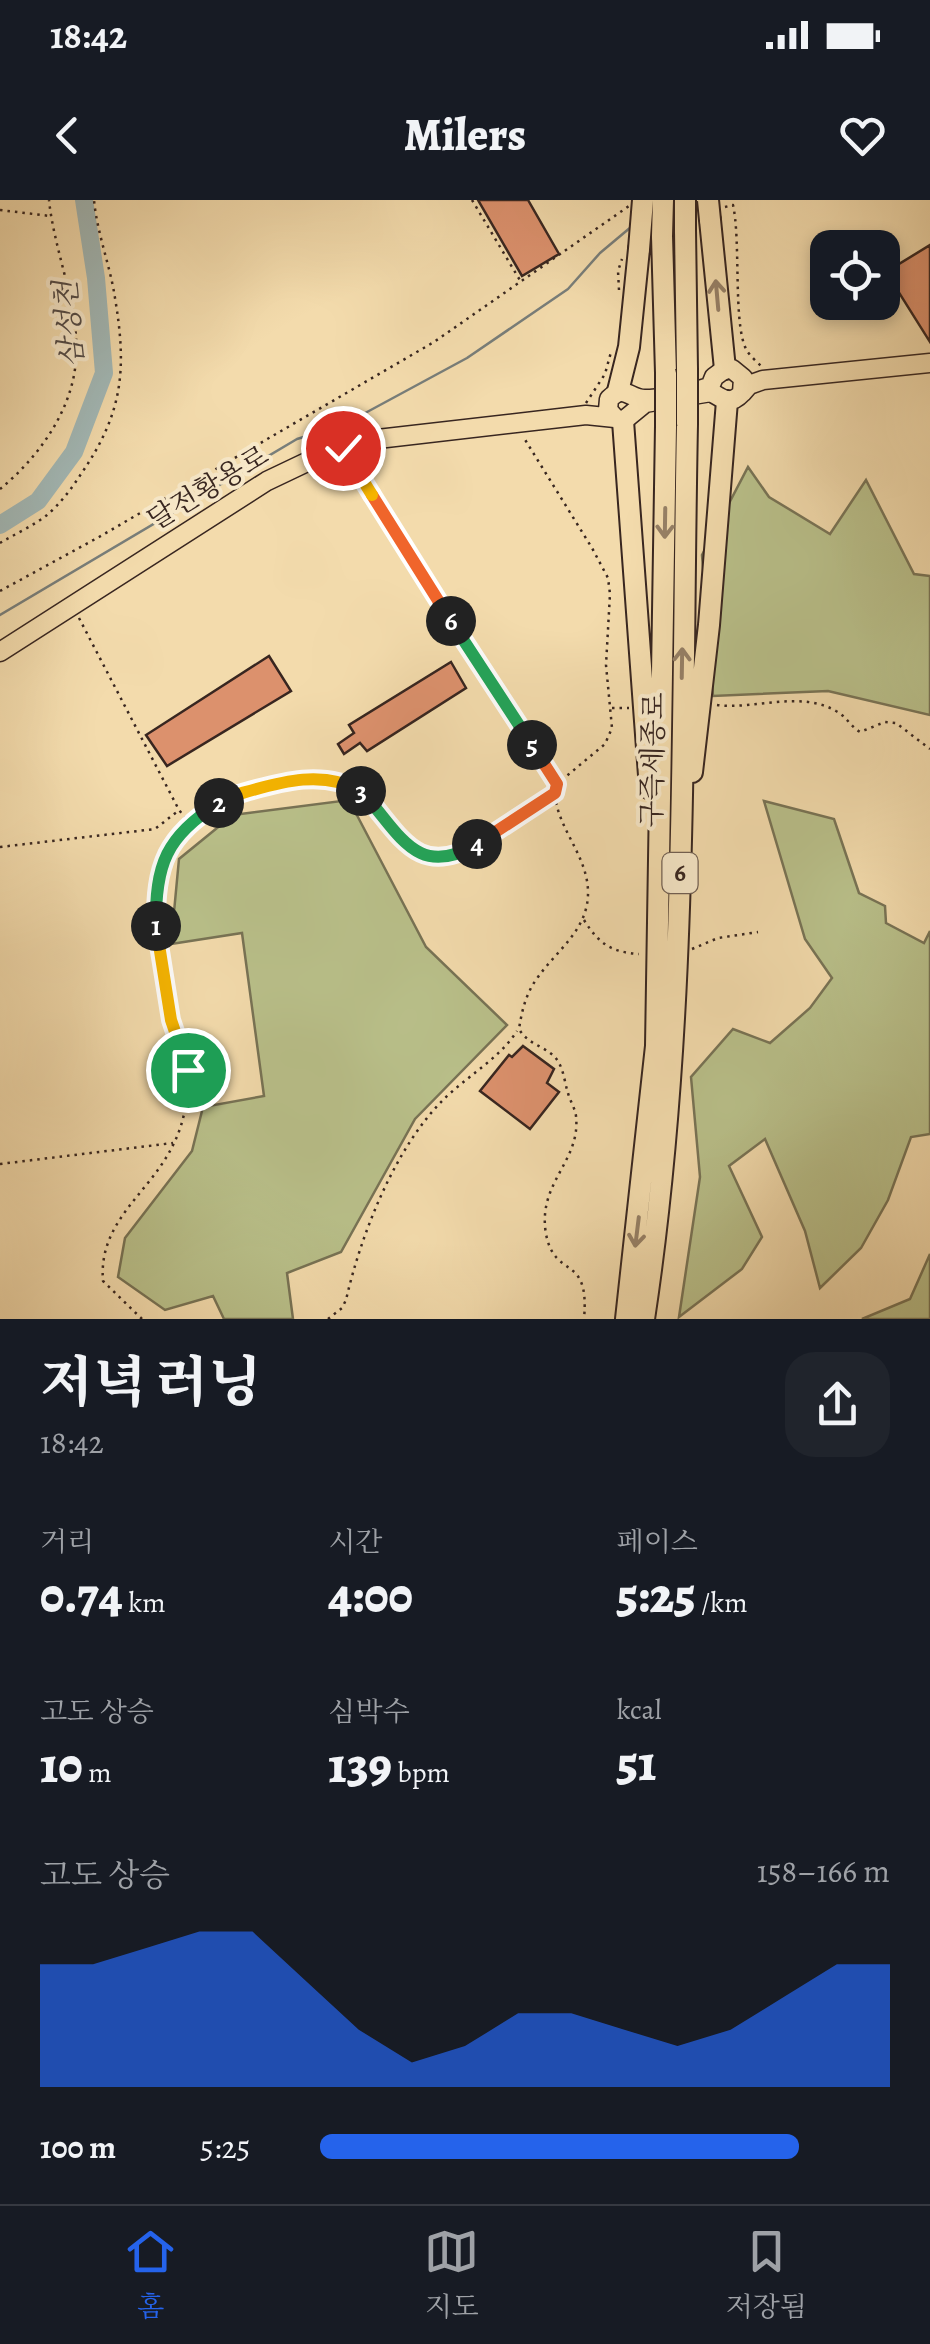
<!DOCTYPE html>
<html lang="ko">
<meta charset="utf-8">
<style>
:root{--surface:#171b24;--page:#20242c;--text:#f1f3f6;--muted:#9ea1a6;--line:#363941;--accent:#2563eb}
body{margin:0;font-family:Alegreya,"Noto Serif KR",serif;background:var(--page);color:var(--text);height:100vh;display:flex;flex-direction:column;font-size:38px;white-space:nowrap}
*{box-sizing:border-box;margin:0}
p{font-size:32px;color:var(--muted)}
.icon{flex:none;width:55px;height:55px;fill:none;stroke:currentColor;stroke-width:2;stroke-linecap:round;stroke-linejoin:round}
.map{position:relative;height:1119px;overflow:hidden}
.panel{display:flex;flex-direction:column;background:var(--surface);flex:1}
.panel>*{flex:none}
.buttons{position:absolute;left:810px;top:30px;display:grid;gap:20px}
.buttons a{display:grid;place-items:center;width:90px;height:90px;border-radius:20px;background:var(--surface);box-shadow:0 5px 15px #0003;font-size:50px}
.pin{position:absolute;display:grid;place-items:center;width:85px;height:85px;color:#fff;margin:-42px;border:5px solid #fff;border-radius:50%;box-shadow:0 2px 10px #0007}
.km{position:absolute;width:50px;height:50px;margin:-25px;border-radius:50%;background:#222;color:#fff;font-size:28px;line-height:50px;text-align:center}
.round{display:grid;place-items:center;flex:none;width:105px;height:105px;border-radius:30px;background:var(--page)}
.summary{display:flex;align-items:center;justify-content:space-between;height:170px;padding:0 40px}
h1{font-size:55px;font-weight:800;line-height:75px}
.figures{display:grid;grid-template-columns:repeat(3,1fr);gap:15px;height:170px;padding:10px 40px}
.figures div{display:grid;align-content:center}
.figures b{font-size:50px;font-weight:800}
.figures small{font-size:28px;font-weight:400}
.figures p{font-size:28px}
.chart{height:280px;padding:20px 40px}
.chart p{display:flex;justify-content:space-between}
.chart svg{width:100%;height:180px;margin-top:10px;fill:var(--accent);opacity:.7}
ul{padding:0 40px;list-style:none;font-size:32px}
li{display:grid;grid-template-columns:160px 120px 1fr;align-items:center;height:75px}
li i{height:25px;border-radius:12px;background:var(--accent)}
.status{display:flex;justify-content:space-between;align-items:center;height:70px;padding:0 50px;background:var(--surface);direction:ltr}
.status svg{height:28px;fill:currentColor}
header{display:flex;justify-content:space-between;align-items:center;height:130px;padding:0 40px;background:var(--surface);font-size:45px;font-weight:800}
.tab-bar{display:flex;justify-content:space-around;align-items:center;height:140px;border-top:2px solid var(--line);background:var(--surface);font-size:28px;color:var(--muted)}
.tab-bar a{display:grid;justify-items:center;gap:5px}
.tab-bar .on{color:var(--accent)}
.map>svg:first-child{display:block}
</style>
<div class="status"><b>18:42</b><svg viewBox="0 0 49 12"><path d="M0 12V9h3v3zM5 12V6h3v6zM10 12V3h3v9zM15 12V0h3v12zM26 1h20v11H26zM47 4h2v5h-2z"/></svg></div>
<header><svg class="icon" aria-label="back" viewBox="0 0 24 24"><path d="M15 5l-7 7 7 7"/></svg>Milers<svg class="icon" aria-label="heart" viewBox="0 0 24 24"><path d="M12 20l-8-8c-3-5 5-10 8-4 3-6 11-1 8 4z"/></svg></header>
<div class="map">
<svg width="930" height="1119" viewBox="0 0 930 1119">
<rect width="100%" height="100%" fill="#f3dbac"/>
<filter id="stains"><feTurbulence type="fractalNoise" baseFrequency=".002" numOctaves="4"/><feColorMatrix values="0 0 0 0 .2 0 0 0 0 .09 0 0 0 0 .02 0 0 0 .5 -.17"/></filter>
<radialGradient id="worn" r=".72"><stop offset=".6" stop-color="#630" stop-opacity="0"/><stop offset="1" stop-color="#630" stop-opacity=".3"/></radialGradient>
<path fill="#b9c08a" stroke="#787355" stroke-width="2.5" d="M 748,267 L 769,297 L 830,334 L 866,280 L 914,374 L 930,376 L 930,515 L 828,491 L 713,496 L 702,355 Z
M 349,600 L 426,747 L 507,825 L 415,919 L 341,1052 L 287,1073 L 293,1119 L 224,1119 L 213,1096 L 165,1110 L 118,1077 L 125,1038 L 192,951 L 203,907 L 264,896 L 242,733 L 171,744 L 179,659 L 233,615 Z
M 764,601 L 834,619 L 859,693 L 885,706 L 886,723 L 924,743 L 930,731 L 930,934 L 911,937 L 888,1000 L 861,1048 L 820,1088 L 805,1031 L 765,939 L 729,966 L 762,1037 L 742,1069 L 679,1117 L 700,977 L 691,877 L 733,829 L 770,843 L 810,808 L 832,778 L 805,739 Z
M 930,1054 L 930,1119 L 862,1119 L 910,1099 Z"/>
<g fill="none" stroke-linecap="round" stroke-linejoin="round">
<path stroke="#787e7a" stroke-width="2.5" d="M 0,415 L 297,239 L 343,225 L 467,158 L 568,89 L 600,53 L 631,27"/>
<path stroke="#a2b8b6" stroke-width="18" d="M 0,325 L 38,301 L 74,252 L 104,173 L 96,78 L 84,0"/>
</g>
<path fill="#dc916d" stroke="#382620" stroke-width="2.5" d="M 478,0 L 528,0 L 559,54 L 522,76 Z
M 930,45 L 930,142 L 886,72 Z
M 269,456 L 291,491 L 167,566 L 146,535 Z
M 451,462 L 466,488 L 367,551 L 360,543 L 344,554 L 338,544 L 354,533 L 349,525 Z
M 523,846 L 554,869 L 547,883 L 559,892 L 530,929 L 480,891 L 509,855 L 512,857 Z"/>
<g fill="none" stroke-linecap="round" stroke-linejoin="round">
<defs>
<path id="major" d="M 725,169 L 732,169 L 743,178 L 742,193 C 730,206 723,199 711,192 L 645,203 L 623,221 L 615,218 L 608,210 L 609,199 C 625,183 628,199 645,199 C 666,199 690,192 710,187 L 714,177 Z
M 742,193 L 749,185 L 763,180 L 930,163
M 0,452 L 267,281 L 309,261 L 369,240 L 586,215 L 615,218"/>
<path id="highway" d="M 710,20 L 725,169
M 685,30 L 687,169
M 662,36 L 666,173
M 618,191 L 629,147 L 639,49
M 623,221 L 650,589
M 692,572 L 709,425 L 727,201
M 626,1119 L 656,846 L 666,226
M 644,1119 C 689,823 681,523 687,224"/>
</defs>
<use href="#major" stroke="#382620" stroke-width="21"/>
<use href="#highway" stroke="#382620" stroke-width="24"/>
<path stroke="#382620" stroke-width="2.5" stroke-dasharray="2.5 5" stroke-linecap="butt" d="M 472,0 L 521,82
M 725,7 L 733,5 C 741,41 733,123 746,149 C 749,155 757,162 762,167
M 0,10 L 50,16
M 619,90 L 618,71 L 622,59
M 586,203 L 605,174 L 611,152
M 351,261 L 556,583
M 0,289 C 38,258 73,210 76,159 C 80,109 54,51 49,0
M 0,343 C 15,334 33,326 47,315 C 60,304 72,288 81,274 C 123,213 127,170 115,98 C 110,65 97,33 94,0
M 0,391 L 99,337 L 434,142 L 629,6
M 79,418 L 179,610 L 189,622
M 717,505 C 755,510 800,490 836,511 C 846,516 850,526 860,532 L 885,522 L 896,523 L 930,549
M 612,508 L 629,508
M 555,595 C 558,629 587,655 588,691 C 589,729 558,749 538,777 C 526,793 522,810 519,829 C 528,846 551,847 559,863 C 564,872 565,884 568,893 C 570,901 575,908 576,916 C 581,962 537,982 546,1034 C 555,1081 590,1052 584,1119
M 0,647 L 155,629 L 178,611
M 584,720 C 599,744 611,752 639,754
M 692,749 L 718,738 L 758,732
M 0,964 L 173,943
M 142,1119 L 103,1081 C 98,1020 151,993 174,943 C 183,925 187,904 188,884 C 190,860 178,841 171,819 C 160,782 151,736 157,698 C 159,679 162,656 173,640 C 203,596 304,563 352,587 C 384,602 396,657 437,659 C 468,661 528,611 555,593 L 557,584 L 605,544 L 612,528 L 606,465 L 610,394 L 608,378 L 592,348 L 524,238
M 328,1119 L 342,1108 L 346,1100 C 361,1034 395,948 443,900 C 466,877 500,858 517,831"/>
<use href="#major" stroke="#f3dbac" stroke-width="18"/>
<use href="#highway" stroke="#f3dbac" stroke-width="20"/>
<defs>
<path id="highway-bridge" d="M 708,0 L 710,20
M 685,30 L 685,0
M 662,36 L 663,0
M 639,49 L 643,0
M 666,173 L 666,226
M 687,224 L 687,169"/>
</defs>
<use href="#highway-bridge" stroke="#382620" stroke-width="24" stroke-linecap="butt"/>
<use href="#highway-bridge" stroke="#f3dbac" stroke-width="20"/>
</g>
<defs><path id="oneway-shaft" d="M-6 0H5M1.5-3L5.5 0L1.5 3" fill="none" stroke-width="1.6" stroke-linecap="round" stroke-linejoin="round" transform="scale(2.5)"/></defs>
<g stroke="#968066">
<use href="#oneway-shaft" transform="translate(717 95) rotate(-95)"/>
<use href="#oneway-shaft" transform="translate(665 323) rotate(91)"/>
<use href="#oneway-shaft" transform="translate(682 463) rotate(-89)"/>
<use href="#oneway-shaft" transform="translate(637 1032) rotate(97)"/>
</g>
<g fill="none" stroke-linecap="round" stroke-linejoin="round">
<defs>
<path id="split-1" d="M 156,726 L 171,820 L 188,870"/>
<path id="split-2" d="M 156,726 C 155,665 166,636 219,603"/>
<path id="split-3" d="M 219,603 L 228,597 C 272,585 318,567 361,591"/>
<path id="split-4" d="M 361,591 C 399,631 415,681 477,644"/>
<path id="split-5" d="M 477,644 L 555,593 L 557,584 L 532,545"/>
<path id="split-6" d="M 451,421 L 532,545"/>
<path id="split-7" d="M 372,295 L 451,421"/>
<path id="split-8" d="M 343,248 L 372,295"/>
</defs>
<use href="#split-1" stroke="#fff" stroke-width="20"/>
<use href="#split-2" stroke="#fff" stroke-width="20"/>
<use href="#split-3" stroke="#fff" stroke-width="20"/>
<use href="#split-4" stroke="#fff" stroke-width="20"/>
<use href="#split-5" stroke="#fff" stroke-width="20"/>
<use href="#split-6" stroke="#fff" stroke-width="20"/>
<use href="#split-7" stroke="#fff" stroke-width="20"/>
<use href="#split-8" stroke="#fff" stroke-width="20"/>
<use href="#split-1" stroke="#f5b400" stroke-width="12"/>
<use href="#split-2" stroke="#22a559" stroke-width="12"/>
<use href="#split-3" stroke="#f5b400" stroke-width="12"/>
<use href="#split-4" stroke="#22a559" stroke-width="12"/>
<use href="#split-5" stroke="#f0652b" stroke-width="12"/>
<use href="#split-6" stroke="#22a559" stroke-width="12"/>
<use href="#split-7" stroke="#f0652b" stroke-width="12"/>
<use href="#split-8" stroke="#f5b400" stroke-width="12"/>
</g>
<g text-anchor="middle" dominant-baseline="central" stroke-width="8" stroke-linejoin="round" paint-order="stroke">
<rect fill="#f7e8c9" stroke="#716053" stroke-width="2.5" x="662.5" y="653" width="35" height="40" rx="8"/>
<g font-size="25" font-weight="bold" fill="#382620">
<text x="680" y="673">6</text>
</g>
<g font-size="28" fill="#382620" stroke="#f7e8c9">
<text transform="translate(208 288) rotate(-31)">달전황용로</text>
<text transform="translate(653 560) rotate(-89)">구즉세종로</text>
</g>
<g font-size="30" font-style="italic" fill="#524a46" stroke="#f7e8c9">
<text transform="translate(69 124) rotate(-95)">삼성천</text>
</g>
</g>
<rect width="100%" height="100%" filter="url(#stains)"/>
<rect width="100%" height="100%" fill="url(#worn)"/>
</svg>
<div class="buttons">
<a><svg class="icon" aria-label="locate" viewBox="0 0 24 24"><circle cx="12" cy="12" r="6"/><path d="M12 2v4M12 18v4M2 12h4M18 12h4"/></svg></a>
</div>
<div class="pin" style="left:188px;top:870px;background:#1e9e55"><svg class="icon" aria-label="arrive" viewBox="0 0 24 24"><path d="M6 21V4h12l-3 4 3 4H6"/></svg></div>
<div class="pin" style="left:343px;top:248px;background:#d93025"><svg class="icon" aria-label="check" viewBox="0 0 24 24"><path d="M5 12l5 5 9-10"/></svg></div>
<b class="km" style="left:156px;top:726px">1</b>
<b class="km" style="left:219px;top:603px">2</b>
<b class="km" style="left:361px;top:591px">3</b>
<b class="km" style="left:477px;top:644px">4</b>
<b class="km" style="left:532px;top:545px">5</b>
<b class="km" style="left:451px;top:421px">6</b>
</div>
<section class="panel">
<div class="summary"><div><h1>저녁 러닝</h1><p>18:42</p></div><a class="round"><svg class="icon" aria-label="share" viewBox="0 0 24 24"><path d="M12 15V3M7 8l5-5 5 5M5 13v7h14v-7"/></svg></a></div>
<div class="figures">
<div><p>거리</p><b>0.74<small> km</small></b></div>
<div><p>시간</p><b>4:00</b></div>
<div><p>페이스</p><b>5:25<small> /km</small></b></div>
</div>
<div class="figures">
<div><p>고도 상승</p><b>10<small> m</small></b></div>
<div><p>심박수</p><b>139<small> bpm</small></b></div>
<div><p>kcal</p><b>51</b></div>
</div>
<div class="chart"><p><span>고도 상승</span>158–166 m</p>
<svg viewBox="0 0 160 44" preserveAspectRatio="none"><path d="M0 44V14L10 14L20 10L30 6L40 6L50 18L60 30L70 38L80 34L90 26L100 26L110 30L120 34L130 30L140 22L150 14L160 14V44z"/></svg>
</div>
<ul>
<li><b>100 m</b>5:25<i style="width:84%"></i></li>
</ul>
</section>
<nav class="tab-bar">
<a class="on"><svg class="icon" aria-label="home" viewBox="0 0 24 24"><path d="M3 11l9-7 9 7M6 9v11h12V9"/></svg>홈</a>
<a><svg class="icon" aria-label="map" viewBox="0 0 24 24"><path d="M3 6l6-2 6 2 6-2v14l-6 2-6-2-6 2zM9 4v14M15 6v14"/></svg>지도</a>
<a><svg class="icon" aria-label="saved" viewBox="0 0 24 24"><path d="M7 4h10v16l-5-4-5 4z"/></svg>저장됨</a>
</nav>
